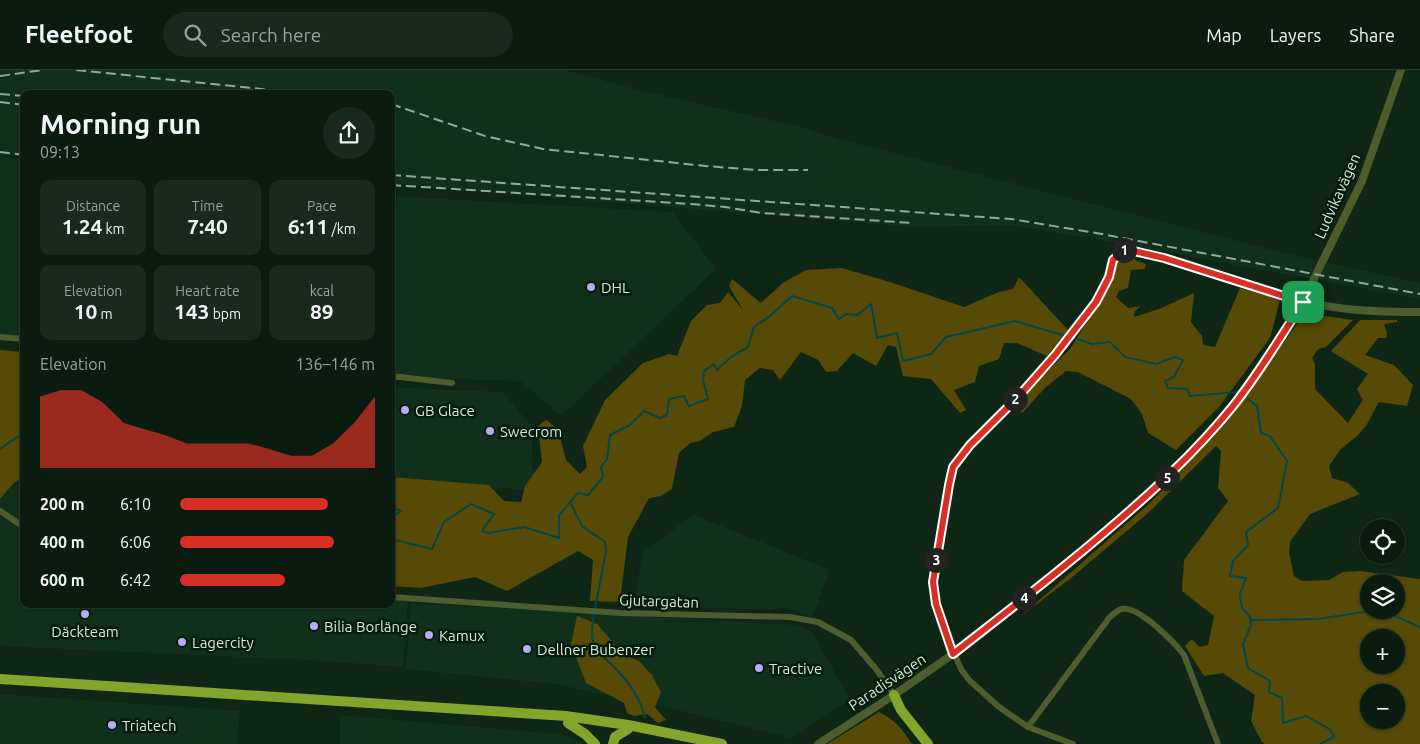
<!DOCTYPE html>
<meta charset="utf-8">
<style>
:root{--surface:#0a1c10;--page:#18291e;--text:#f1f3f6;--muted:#99a19f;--line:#2a3a30;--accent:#d93025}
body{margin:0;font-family:Ubuntu,sans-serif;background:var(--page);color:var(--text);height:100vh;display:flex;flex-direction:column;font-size:19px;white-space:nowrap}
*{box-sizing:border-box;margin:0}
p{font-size:16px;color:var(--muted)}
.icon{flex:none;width:28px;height:28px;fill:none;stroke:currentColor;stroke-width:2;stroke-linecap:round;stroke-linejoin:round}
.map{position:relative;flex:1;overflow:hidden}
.drawer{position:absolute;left:20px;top:20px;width:375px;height:518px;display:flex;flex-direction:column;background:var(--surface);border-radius:10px;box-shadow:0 1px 4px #0004,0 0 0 1px var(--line)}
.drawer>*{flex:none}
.tools{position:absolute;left:1360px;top:449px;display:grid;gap:10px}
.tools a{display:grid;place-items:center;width:45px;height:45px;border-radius:50%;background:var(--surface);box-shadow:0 1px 4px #0004,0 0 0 1px var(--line);font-size:25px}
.pin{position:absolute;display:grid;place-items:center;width:42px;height:42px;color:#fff;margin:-21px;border-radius:10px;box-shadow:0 2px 8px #0006}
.km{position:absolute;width:25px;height:25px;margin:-12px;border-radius:50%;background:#222;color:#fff;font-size:14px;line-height:25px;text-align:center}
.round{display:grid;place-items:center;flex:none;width:52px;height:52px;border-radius:26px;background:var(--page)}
.headline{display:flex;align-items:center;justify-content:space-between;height:85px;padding:0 20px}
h1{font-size:28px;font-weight:700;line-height:38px}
.figures{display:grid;grid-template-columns:repeat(3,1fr);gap:8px;height:85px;padding:5px 20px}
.figures div{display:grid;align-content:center;border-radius:10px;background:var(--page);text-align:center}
.figures b{font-size:21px;font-weight:700}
.figures small{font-size:14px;font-weight:400}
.figures p{font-size:14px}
.chart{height:140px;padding:10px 20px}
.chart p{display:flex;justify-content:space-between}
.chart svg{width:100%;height:90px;margin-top:5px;fill:var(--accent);opacity:.7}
ul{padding:0 20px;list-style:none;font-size:16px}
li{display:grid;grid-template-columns:80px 60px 1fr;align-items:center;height:38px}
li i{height:12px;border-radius:6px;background:var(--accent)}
header{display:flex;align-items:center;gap:30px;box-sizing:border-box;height:70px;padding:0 25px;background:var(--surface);border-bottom:1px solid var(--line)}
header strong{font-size:24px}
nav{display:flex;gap:28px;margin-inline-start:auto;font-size:18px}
.search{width:350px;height:45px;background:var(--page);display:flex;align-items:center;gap:12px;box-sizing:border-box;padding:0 18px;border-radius:28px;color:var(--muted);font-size:19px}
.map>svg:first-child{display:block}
</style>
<header>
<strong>Fleetfoot</strong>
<div class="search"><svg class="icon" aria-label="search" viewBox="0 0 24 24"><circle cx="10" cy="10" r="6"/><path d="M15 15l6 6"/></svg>Search here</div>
<nav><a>Map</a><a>Layers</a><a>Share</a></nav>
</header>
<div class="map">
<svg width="1420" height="674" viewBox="0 0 1420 674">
<rect width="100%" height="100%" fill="#0d2615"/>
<path fill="#10301b" d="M 0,0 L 566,0 L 638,20 L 801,57 L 843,70 L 1293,185 L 1420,213 L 1420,229 L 1101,170 L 1010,155 L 913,157 L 391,114 L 391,24 L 24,24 L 24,86 L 0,86 Z
M 0,86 L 24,89 L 24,269 L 0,267 Z
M 391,126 L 673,142 L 716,199 L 561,346 L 520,311 L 421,308 L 391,306 Z
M 391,317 L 502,322 L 532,356 L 533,421 L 391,407 Z
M 24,407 L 24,534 L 391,534 L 391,529 L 408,531 L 403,597 L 307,590 L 0,576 L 0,430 L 13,415 Z
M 694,445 L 830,500 L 812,548 L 786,537 L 772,540 L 635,535 L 642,482 Z
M 411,533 L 796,555 L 813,563 L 850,630 L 792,668 L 665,637 L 555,614 L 406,599 Z
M 0,624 L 240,641 L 237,674 L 0,674 Z
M 340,645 L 558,664 L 574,668 L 584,674 L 340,674 Z"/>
<path fill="#574a06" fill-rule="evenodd" d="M 1131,184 L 1135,185 L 1135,190 L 1146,194 L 1145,199 L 1131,200 L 1128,218 L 1119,221 L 1116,227 L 1128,238 L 1141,236 L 1134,242 L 1134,247 L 1159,239 L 1194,223 L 1191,252 L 1202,266 L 1203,275 L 1215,277 L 1240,218 L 1280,230 L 1270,268 L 1219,337 L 1176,380 L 1148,363 L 1142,344 L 1131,329 L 1078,302 L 1066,301 L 1045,318 L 1022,343 L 1014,334 L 1070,279 L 1098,235 L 1113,206 L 1119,187 L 1128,186 Z
M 842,198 L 893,213 L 964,237 L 999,222 L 1013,219 L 1019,207 L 1068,260 L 1047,286 L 1017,273 L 1004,273 L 999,289 L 979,296 L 975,312 L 954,320 L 966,340 L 960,343 L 931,309 L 903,306 L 896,277 L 888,275 L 876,296 L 853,283 L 837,301 L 826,302 L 818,290 L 801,282 L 780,310 L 773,300 L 760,298 L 745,310 L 742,336 L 734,357 L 713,362 L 700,371 L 690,373 L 679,383 L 672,419 L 661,426 L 649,428 L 628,467 L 620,532 L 590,531 L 593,490 L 578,481 L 507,521 L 475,507 L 421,518 L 391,516 L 391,407 L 489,415 L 504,431 L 521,432 L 525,416 L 542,392 L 538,356 L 546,350 L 558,359 L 566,390 L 580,404 L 587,397 L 583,376 L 605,330 L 643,293 L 669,284 L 677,286 L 691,251 L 707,235 L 720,233 L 728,222 L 743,240 L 729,216 L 732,209 L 761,233 L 783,213 L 806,200 Z
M 1310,244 L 1353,250 L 1326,277 L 1318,279 L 1312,288 L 1315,294 L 1315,319 L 1348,353 L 1363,330 L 1357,319 L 1368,304 L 1331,281 L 1360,250 L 1397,250 L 1397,252 L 1384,254 L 1387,263 L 1386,268 L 1378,268 L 1365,285 L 1394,295 L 1413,315 L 1407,336 L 1379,332 L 1366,356 L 1357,366 L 1340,380 L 1329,396 L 1332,408 L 1348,413 L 1360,424 L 1310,444 L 1290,472 L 1289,483 L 1294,506 L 1302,511 L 1329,510 L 1343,502 L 1360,501 L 1420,509 L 1420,674 L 1265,674 L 1262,672 L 1251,651 L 1255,625 L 1223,603 L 1204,606 L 1185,576 L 1192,569 L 1199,577 L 1208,575 L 1214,546 L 1182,521 L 1184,490 L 1228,431 L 1218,418 L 1221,381 L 1216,376 L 1147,444 L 1071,508 L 1020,547 L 1151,432 L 1217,363 L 1267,297 L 1301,248 ZM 1369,512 L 1396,512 L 1396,540 L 1369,540 ZM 1369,568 L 1396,568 L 1396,595 L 1369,595 ZM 1369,622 L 1396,622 L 1396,650 L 1369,650 Z
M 0,280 L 24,282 L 24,406 L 14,413 L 0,429 Z
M 577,546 L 597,554 L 623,584 L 639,591 L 652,605 L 661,622 L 655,637 L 666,650 L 658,653 L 647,644 L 634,646 L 627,643 L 624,633 L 586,613 L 571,574 Z
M 879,642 C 894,649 903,660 912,674 L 827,674 Z"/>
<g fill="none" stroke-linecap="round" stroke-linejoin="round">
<path stroke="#01454d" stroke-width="2" d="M 1071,267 L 1092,274 L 1110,272 L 1125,287 L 1156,294 L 1175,287 L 1183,290 L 1174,307 L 1165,311 L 1168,318 L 1187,319 L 1190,326 L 1238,322
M 1248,329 L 1257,336 L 1261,363 L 1270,366 L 1287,391 L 1278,438 L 1246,462 L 1248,475 L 1233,491 L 1230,506 L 1246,508 L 1240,524 L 1242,538 L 1250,547 L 1251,555 L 1243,574 L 1248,598 L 1270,611 L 1269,622 L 1282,628 L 1283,653 L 1306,646 L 1331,660 L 1334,667 L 1320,674
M 0,379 L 24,362
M 570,432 L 582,456 L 605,472 L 606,481 L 595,539
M 391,437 L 401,441 L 391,448
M 391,469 L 432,479 L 444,452 L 471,434 L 494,444 L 482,461 L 488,463 L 524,457 L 559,468 L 559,445 L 578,423 L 588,425 L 603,407 L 601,397 L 607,389 L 610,365 L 630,355 L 644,341 L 660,348 L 667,345 L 669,329 L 684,326 L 689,336 L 708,329 L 703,310 L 704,301 L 714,294 L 717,300 L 731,287 L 748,277 L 754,257 L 770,246 L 792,226 L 832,238 L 839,249 L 846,244 L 857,245 L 871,234 L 877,268 L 897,263 L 903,291 L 931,284 L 946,267 L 1015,251 L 1066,266
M 1381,540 L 1420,557
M 594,543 C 593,551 591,563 593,571 C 598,584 609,591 618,601 C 631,615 641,630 645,648
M 1250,550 L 1318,549 L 1377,540"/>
<path stroke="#4d5d2d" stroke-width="6" d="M 0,267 L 24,269
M 391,306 L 452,313
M 0,441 L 24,457
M 391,527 L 621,543 L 790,547 L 818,552 L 851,570 L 876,599 L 894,625
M 1028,657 L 1109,548 C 1113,545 1117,540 1122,539 C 1139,536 1174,572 1184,585 L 1218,674
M 1073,674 L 1028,657 L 999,637 L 969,610 L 961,599 L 948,569 L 936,534 L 933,512 L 949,415 L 953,397 L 970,375 L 1019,326 L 1055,285 L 1097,232 L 1109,207 L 1113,190 L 1125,179 L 1164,188 L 1303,231"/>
<path stroke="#4d5d2d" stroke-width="8" d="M 1303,231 C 1342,241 1380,242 1420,242
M 818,674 L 894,625 L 953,584 L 1061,499 L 1156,419 L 1184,391 L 1233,336 L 1278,271 L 1303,231 L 1362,111 L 1401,0"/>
<path stroke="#82a52c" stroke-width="10" d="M 0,609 L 566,646 L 628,655 L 722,674
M 894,625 L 901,640 L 928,674
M 568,653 L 585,664 L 595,674
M 613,674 L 615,667 L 628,659"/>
<path stroke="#95a79a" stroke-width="2" stroke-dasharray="10 5" stroke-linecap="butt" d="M 76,0 L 310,24
M 0,6 L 43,0
M 0,24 L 24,26
M 0,32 L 24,35
M 391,34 L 485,66 L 543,79 L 706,96 L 756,100 L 808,100
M 0,82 L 24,85
M 391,105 L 1011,149 L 1096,163 L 1420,224
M 391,115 L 691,134 L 725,137 L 762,143 L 912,153"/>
</g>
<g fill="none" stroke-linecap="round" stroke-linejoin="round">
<defs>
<path id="route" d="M 1125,179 L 1164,188 L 1303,232 C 1281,267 1259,303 1233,336 C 1195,383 1151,423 1104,463 C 1055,505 1004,544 953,584 L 936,534 L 933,512 L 949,415 L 953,397 L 970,375 L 1019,326 L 1055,285 L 1096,232 L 1109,207 L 1113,190 Z"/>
</defs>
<use href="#route" stroke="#fff" stroke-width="10"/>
<use href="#route" stroke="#d93025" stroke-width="6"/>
</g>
<g fill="#b7abf7" stroke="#041c0c" stroke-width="2">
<circle cx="591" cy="217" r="5"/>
<circle cx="405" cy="340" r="5"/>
<circle cx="490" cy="361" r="5"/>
<circle cx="85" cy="544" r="5"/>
<circle cx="314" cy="556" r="5"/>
<circle cx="429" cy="565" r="5"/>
<circle cx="182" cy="572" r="5"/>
<circle cx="527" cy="579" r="5"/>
<circle cx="759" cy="598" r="5"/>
<circle cx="112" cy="655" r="5"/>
</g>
<g text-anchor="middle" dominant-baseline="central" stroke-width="5" stroke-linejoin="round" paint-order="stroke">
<g font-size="15" fill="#d6e5da" stroke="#041c0c">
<text transform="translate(1337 126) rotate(-66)">Ludvikavägen</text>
<text transform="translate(659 531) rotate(2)">Gjutargatan</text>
<text transform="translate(887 612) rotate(-34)">Paradisvägen</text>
</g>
<g font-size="15" fill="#d6e5da" stroke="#041c0c" text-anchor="start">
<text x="601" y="217">DHL</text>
<text x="415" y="340">GB Glace</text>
<text x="500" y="361">Swecrom</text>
<text x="324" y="556">Bilia Borlänge</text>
<text x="85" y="561" text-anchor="middle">Däckteam</text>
<text x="439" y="565">Kamux</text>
<text x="192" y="572">Lagercity</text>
<text x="537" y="579">Dellner Bubenzer</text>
<text x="769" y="598">Tractive</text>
<text x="122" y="655">Triatech</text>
</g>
</g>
</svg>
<div class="tools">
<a><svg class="icon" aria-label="locate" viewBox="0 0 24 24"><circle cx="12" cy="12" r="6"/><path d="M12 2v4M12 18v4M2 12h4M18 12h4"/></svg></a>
<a><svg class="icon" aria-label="layers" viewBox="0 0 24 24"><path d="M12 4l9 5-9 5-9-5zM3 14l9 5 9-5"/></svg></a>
<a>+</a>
<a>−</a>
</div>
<div class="pin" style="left:1303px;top:232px;background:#1e9e55"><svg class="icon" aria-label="arrive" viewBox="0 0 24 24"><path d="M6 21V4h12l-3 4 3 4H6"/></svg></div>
<b class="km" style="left:1124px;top:180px">1</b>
<b class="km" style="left:1015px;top:329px">2</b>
<b class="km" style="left:936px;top:490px">3</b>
<b class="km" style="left:1024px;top:528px">4</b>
<b class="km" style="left:1167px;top:408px">5</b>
<section class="drawer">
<div class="headline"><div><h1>Morning run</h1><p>09:13</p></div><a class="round"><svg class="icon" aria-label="share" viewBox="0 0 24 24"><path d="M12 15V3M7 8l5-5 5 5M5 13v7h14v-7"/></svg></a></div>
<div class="figures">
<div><p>Distance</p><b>1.24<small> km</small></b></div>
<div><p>Time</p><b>7:40</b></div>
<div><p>Pace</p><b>6:11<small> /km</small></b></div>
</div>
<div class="figures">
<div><p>Elevation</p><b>10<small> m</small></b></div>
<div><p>Heart rate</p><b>143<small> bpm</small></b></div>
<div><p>kcal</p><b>89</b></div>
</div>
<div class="chart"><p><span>Elevation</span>136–146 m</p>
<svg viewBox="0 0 160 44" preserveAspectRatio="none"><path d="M0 44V9L10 6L20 6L30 12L40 22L50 25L60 28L70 32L80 32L90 32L100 32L110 35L120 38L130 38L140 32L150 22L160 9V44z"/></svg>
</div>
<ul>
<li><b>200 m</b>6:10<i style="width:76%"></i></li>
<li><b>400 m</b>6:06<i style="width:79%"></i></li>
<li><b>600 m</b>6:42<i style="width:54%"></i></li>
</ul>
</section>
</div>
